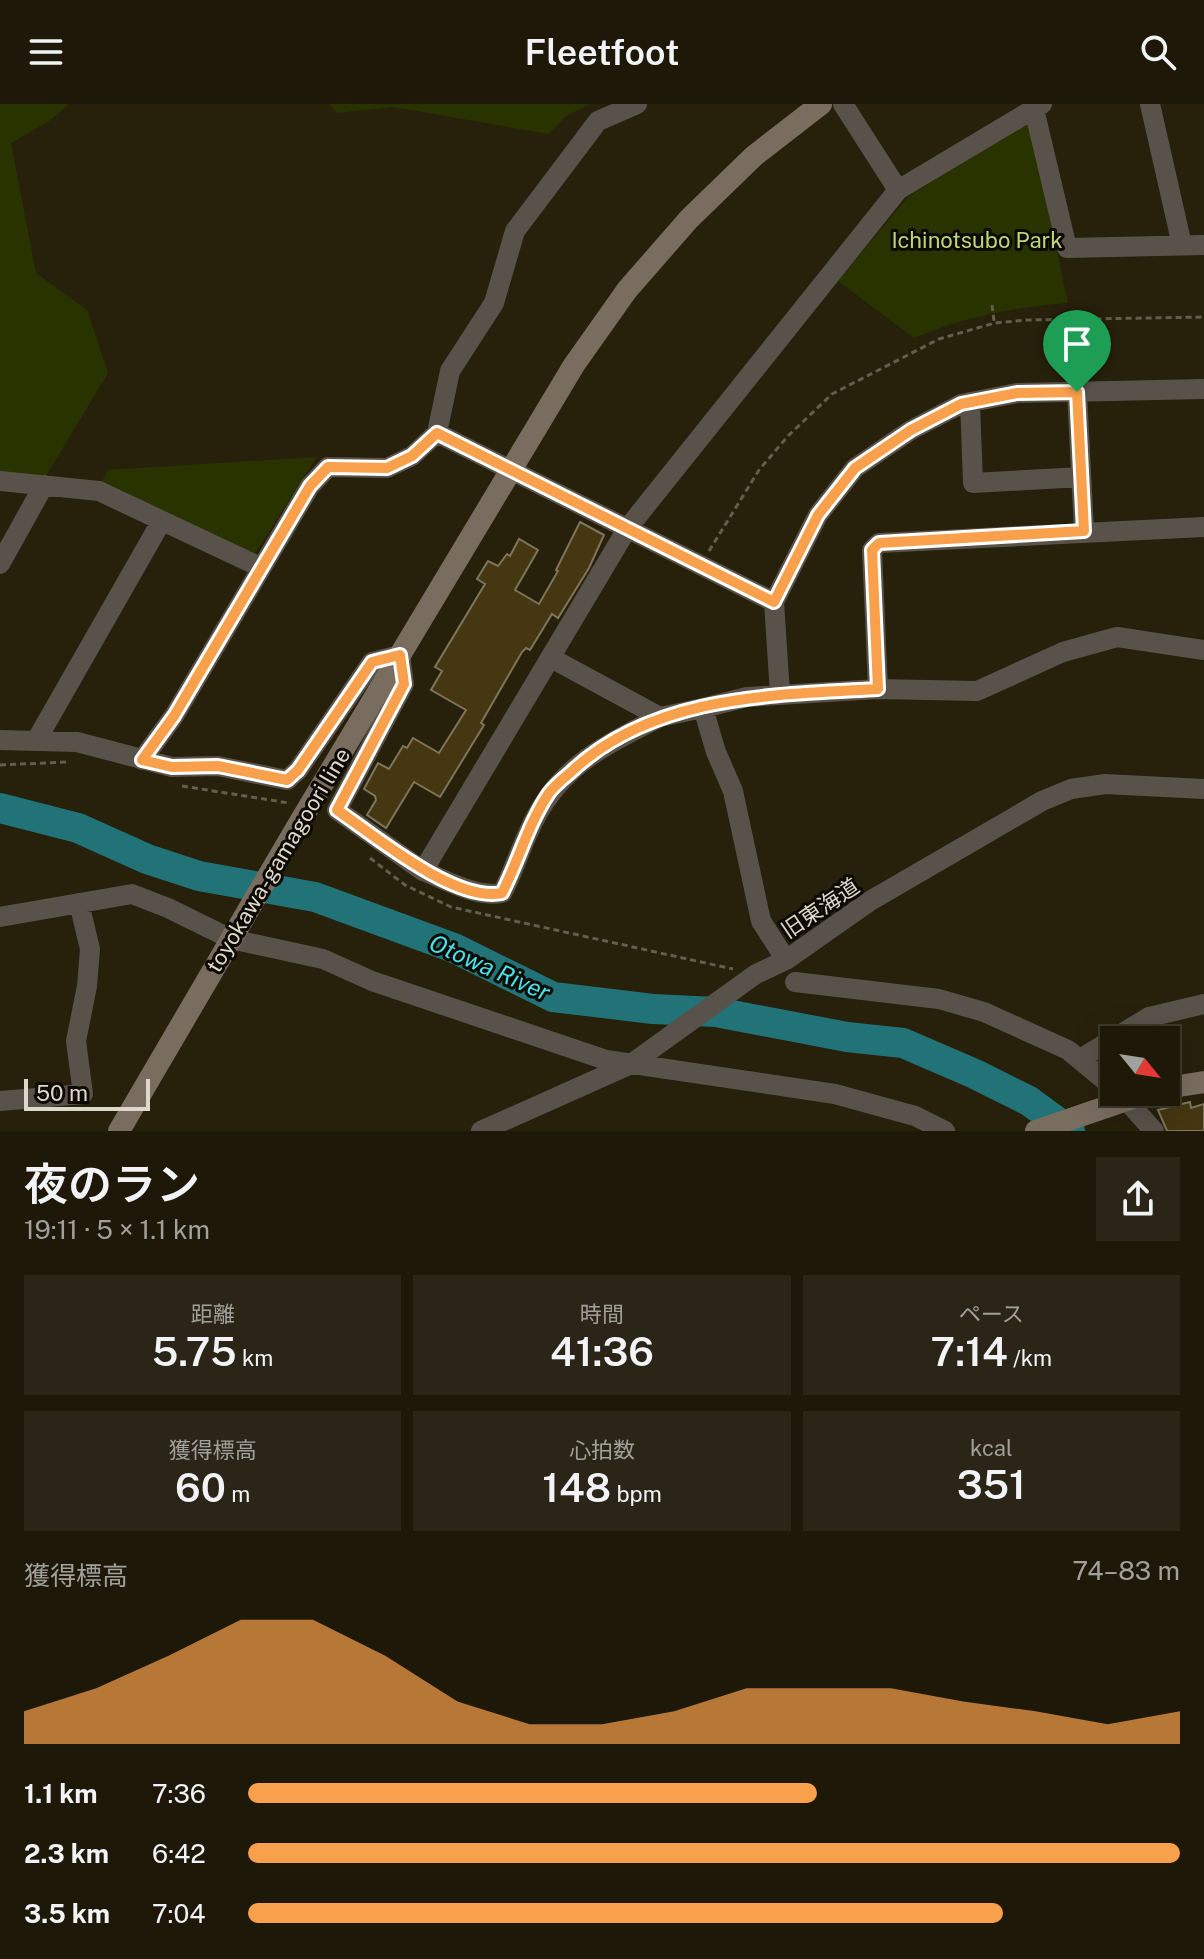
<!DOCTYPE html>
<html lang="ja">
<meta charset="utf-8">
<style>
:root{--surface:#1d1808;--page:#2a2516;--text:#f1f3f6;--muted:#a0a09c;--line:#3b3729;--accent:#f8a04b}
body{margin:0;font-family:"Public Sans","Noto Sans JP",sans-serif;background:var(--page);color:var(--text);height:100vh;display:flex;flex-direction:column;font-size:30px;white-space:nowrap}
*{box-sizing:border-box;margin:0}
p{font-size:26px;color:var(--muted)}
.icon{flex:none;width:44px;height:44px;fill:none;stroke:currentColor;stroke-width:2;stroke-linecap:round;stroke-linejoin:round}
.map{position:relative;height:1027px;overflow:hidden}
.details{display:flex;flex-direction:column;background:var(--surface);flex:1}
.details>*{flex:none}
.needle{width:52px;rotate:120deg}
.fabs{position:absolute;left:1100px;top:922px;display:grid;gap:16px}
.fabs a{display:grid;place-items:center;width:80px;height:80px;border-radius:0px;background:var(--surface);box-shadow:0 8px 32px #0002,0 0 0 2px var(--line);font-size:40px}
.scale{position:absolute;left:24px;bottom:20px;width:126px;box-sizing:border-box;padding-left:8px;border:4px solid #ddd8cb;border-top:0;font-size:22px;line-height:28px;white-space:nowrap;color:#ddd8cb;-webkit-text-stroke:6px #0d0a03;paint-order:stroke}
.pin{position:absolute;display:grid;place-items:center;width:68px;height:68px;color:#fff;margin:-82px -34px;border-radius:50% 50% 50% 0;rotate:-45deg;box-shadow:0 0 8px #0007}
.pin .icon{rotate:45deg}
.round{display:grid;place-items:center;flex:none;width:84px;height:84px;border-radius:0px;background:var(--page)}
.headline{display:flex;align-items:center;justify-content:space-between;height:136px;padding:0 24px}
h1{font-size:44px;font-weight:600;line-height:60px}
.figures{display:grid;grid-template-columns:repeat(3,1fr);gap:12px;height:136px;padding:8px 24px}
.figures div{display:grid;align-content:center;border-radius:0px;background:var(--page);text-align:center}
.figures b{font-size:40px;font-weight:600}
.figures small{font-size:22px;font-weight:400}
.figures p{font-size:22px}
.chart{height:224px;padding:16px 24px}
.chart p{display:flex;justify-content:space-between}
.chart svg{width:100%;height:144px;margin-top:8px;fill:var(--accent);opacity:.7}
ul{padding:0 24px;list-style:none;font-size:26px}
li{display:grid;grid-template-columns:128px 96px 1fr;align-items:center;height:60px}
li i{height:20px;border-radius:10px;background:var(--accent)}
header{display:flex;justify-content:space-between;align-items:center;height:104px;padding:0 24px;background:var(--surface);font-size:36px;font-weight:600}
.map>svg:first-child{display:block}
</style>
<header><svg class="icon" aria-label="menu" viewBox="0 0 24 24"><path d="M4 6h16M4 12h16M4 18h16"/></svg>Fleetfoot<svg class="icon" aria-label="search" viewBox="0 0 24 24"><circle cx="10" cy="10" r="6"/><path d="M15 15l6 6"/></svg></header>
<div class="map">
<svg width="1204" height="1027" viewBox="0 0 1204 1027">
<rect width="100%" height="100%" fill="#27200b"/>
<path fill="#293300" d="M 0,0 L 69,0 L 48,18 L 11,39 L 36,169 L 87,206 L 108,269 L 46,372 L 0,371 Z
M 329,0 L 590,0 L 566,12 L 549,30 L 393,3 L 337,9 Z
M 1029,18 L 1068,199 C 1009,204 969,212 914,234 L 838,177 L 909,92 Z
M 317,353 L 254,451 L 101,379 L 108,366 Z"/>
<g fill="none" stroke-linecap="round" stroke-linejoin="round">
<path stroke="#217378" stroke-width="30" d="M 0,704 L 78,724 L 147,755 L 199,772 L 315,793 L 454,844 L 553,893 L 653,905 L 716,908 L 847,933 L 903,939 L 975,970 L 1029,997 L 1070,1027"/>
</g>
<path fill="#443711" stroke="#7e755d" stroke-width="2" d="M 580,418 L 604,431 L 589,464 L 558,514 L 552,510 L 530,546 L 526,544 L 522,548 L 481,619 L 484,621 L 440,693 L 414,678 L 386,724 L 367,711 L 376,696 L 375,692 L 364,685 L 378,659 L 389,665 L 403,642 L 407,644 L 413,634 L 439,649 L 466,606 L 431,586 L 442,567 L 435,563 L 485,480 L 477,475 L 488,457 L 498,462 L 507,450 L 510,452 L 519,435 L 538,446 L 515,486 L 539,500 L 558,467 L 556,466 Z
M 1190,998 L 1191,1004 L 1204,1000 L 1204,1027 L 1167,1027 L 1158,1006 Z"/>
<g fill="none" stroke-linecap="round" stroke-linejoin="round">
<path stroke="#635d4a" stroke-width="3" stroke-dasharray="6 4" stroke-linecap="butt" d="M 992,201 L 994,217
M 709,447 L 759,366 L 788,332 L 832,290 L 939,235 L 995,219 L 1026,216 L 1204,213
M 0,661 L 67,658
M 182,682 L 289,699
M 370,754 L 405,781 L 451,803 L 733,865"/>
<path stroke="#59524a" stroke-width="20" d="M 843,0 L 898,86
M 1150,0 L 1182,141
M 1034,5 L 1067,144 L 1204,141
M 1077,288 L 1084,427
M 970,298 L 973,379 L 1081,373
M 437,329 L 774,498
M 0,377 L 99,387 L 260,463
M 1204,423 L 879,439 L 872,446 L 878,585 L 977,587 L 1063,548 L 1117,533 L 1204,546
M 0,460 L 44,381
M 551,554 L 660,613 L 703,604
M 780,590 L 774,498 L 818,411 L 855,364 L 911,326 L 961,300 L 1017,289 L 1204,285
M 0,636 L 77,638 L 172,663 L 218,662 L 287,676 L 298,666 L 372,558 L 400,551 L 404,580 L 337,706 L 423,767 L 627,425 L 898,86 L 1042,0
M 36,637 L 161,418
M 142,656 L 174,612 L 310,382 L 328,363 L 387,364 L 412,352 L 437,329 L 450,267 L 494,199 L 515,127 L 598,17 L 637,0
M 423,767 C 446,776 477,794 502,789 C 513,769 519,748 529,727 C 557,663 602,643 660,613
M 0,813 L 132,790 L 168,804 L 231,835 L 323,855 L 372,877 L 606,956 L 835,990 L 915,1012 L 945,1027
M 786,856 L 761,817 L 733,687 L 716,648 L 703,604 L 747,593 L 878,585
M 795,878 L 939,895 L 984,908 L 1068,946 L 1114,984
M 1080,955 L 1149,913 L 1204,900
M 1119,988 L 1154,1027
M 0,997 L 83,990 L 76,937 L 87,882 L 90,845 L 79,799
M 481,1027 L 631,960 L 756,870 L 786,856 L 870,797 L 1042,697 L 1071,685 L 1105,680 L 1204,685"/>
<path stroke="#796d60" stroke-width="22" d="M 1166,984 L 1204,978
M 119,1027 L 301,716 L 574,261 L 627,186 L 689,115 L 754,52 L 821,0
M 1036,1027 L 1150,988"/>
</g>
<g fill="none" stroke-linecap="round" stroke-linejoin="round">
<defs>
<path id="route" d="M 1077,288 L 1084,427 L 879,439 L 872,446 L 878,585 C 773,591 652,591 571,668 C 564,674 555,681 549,689 C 528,720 519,756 502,789 C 455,799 375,732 337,706 L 404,580 L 400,551 L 372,558 L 298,666 L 287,676 L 218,662 L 172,663 L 142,656 L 174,612 L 310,382 L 328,363 L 387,364 L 412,352 L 437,329 L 774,498 L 818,411 L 855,364 L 911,326 L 961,300 L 1017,289 Z"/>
</defs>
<use href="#route" stroke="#fff" stroke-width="16"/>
<use href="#route" stroke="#f8a04b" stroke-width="10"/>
</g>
<g text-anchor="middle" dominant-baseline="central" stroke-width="6" stroke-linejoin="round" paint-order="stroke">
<g font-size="22" fill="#bdd676" stroke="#0d0a03">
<text x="977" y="136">Ichinotsubo Park</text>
</g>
<g font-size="22" fill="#ddd8cb" stroke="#0d0a03">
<text transform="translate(278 756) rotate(-59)">toyokawa-gamagoori line</text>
<text transform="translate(820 804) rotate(-34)">旧東海道</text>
</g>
<g font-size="24" font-style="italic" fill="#47e0e9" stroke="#0d0a03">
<text transform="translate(490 863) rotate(24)">Otowa River</text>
</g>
</g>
</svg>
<div class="fabs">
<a><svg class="needle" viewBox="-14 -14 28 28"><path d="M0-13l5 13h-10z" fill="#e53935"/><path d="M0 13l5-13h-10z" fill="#a0a09c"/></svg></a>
</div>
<div class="scale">50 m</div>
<div class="pin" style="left:1077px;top:288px;background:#1e9e55"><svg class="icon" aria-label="arrive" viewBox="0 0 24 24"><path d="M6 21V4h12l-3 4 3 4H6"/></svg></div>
</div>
<section class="details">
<div class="headline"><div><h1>夜のラン</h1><p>19:11 · 5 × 1.1 km</p></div><a class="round"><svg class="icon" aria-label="share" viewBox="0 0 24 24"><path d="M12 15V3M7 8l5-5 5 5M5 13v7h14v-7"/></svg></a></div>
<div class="figures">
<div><p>距離</p><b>5.75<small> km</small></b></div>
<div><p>時間</p><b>41:36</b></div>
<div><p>ペース</p><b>7:14<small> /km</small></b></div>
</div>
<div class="figures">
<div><p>獲得標高</p><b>60<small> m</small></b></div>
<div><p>心拍数</p><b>148<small> bpm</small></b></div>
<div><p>kcal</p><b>351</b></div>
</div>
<div class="chart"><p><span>獲得標高</span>74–83 m</p>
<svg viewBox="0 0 160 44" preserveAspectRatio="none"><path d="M0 44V34L10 27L20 17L30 6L40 6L50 17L60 31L70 38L80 38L90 34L100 27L110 27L120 27L130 31L140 34L150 38L160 34V44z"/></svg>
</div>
<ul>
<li><b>1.1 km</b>7:36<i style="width:61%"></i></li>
<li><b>2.3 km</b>6:42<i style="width:100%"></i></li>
<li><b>3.5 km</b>7:04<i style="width:81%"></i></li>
</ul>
</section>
